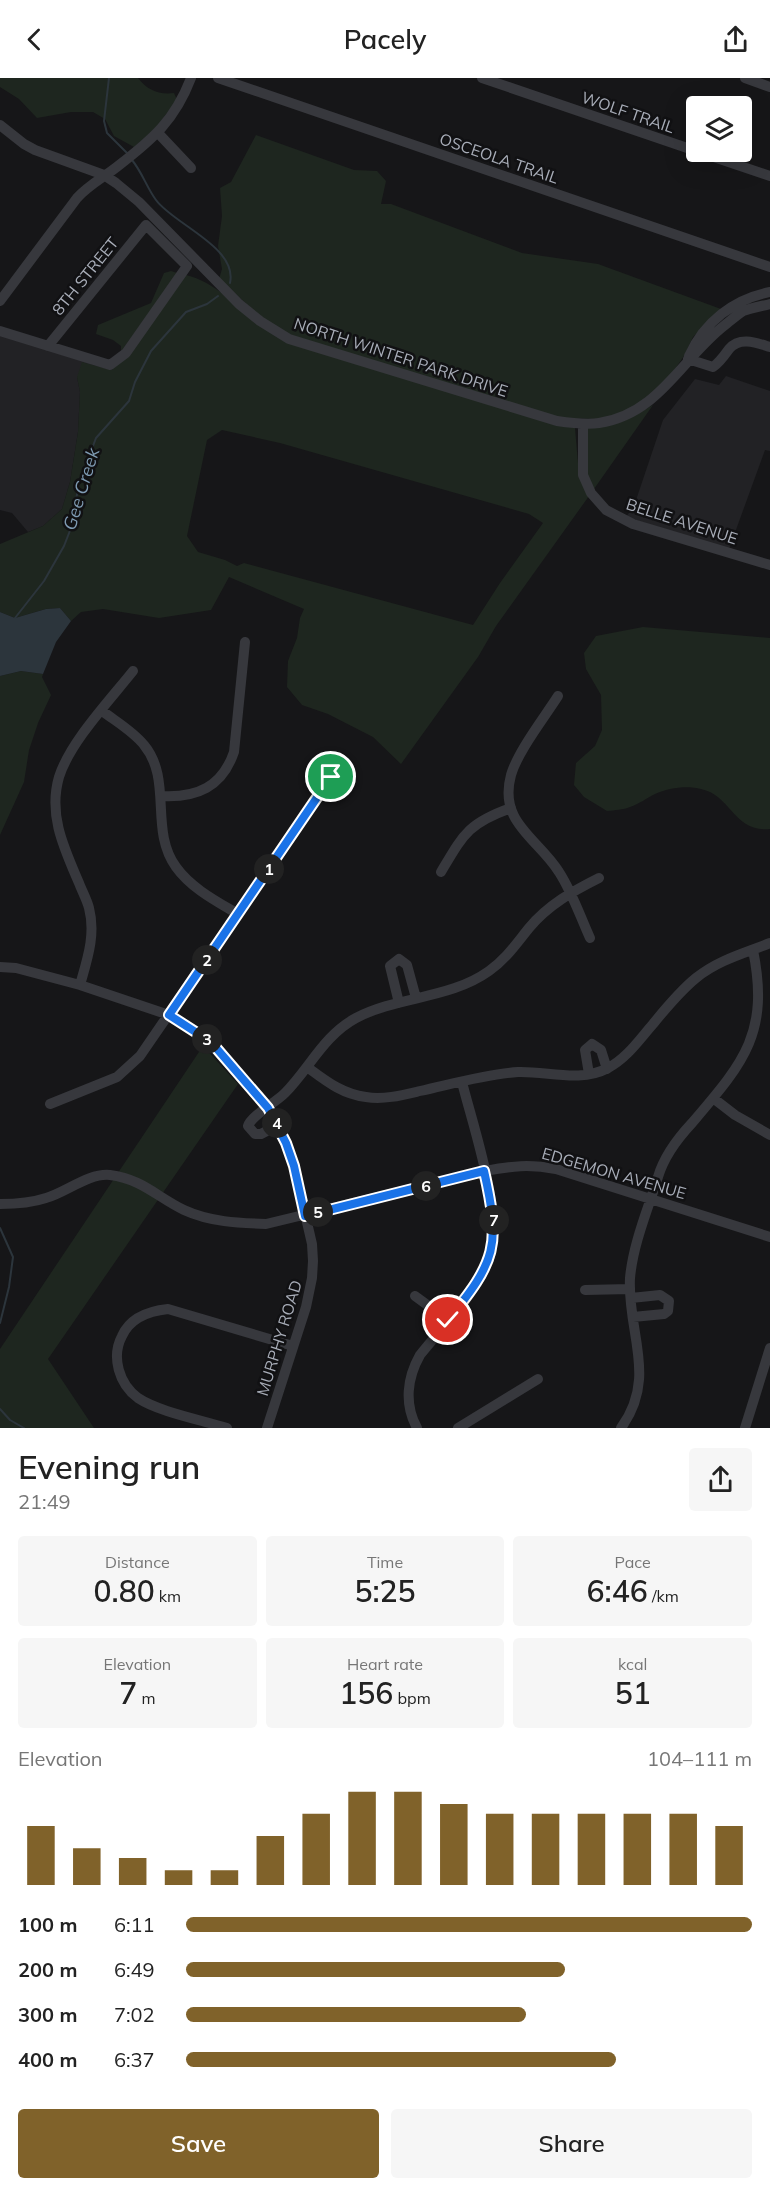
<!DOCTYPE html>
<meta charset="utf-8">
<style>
:root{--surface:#fff;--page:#f6f6f6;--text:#222;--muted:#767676;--accent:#80622a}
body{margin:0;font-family:Mulish,sans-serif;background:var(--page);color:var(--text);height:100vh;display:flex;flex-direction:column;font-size:22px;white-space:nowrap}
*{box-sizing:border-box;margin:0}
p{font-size:20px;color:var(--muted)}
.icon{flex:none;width:33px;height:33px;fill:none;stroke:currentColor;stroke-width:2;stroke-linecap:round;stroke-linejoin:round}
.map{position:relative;height:1350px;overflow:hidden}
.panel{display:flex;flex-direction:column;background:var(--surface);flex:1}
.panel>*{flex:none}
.buttons{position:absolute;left:686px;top:18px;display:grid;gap:12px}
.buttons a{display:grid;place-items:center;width:66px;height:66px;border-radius:6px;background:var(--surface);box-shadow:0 6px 24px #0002;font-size:30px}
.pin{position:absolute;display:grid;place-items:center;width:51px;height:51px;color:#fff;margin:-26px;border:3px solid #fff;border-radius:50%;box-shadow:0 2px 6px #0007}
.km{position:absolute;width:30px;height:30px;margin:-15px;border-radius:50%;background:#222;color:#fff;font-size:16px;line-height:30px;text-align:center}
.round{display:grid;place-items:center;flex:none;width:63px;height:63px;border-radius:6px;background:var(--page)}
.overview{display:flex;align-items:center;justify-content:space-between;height:102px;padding:0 18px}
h1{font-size:33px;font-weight:600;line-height:45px}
.figures{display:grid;grid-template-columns:repeat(3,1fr);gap:9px;height:102px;padding:6px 18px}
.figures div{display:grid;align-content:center;border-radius:6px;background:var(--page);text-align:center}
.figures b{font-size:30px;font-weight:600}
.figures small{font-size:16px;font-weight:400}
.figures p{font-size:16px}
.chart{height:168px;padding:12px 18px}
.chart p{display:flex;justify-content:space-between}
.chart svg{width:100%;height:108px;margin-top:6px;stroke:var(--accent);stroke-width:6}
.button{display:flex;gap:12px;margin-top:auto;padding:12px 18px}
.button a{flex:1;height:69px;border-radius:6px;background:var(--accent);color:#fff;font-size:24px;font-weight:600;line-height:69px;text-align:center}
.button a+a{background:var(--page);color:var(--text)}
ul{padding:0 18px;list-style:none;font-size:20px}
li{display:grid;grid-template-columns:96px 72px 1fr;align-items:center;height:45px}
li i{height:15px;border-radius:8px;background:var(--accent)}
header{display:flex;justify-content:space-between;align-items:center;height:78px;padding:0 18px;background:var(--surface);font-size:27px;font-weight:600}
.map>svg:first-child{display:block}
</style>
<header><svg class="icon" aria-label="back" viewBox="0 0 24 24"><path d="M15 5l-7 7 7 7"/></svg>Pacely<svg class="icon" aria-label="share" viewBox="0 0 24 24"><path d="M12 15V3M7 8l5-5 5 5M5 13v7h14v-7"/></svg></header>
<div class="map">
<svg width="770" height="1350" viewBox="0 0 770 1350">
<rect width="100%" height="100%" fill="#161618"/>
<path fill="#222225" d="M 0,257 L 92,286 L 77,299 L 80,314 L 78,354 L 70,404 L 62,431 L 43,448 L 28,454 L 12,435 L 0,432 Z
M 726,298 L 770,313 L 770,373 L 765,372 L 729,471 L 626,439 L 634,428 L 663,342 L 695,301 L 719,307 Z"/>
<path fill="#1e261f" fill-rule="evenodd" d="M 0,0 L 138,0 C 147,12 159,17 174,15 L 177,22 L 154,52 L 134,69 L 114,58 L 105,41 L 93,34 L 71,34 L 37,40 L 19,21 L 0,9 Z
M 256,57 L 354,92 L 377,93 L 386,103 L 381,126 L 391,126 L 522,175 L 598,186 L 721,231 L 693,259 L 684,278 L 670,298 L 649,320 L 625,334 L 599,341 L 558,340 L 291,257 L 262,240 L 219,201 L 222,191 L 218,168 L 222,138 L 220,110 L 231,104 Z
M 171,193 L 177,195 L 121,274 L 121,268 L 113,262 L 96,256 L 98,247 L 151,225 L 164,195 Z
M 186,197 C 215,204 235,227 257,246 L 575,350 L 579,397 L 589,418 L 496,548 L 478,579 L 401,686 L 373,659 L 328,636 L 302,627 L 287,609 L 288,583 L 297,560 L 300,540 L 304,531 L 229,499 L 211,532 L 159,540 L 103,531 L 81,534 L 71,543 L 60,530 L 46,531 L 15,540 L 0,534 L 0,466 L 43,448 L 62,431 L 70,404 L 78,354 L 80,314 L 77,299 L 82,284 L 112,292 ZM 222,352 L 280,365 L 529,436 L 543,445 L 500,505 L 473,547 L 244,485 L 237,488 L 225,482 L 198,474 L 187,458 L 207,362 Z
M 653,327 L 594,411 L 587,397 L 584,350 L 628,341 Z
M 643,549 L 770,560 L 770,751 C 734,755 731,717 701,711 C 687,707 668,710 655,716 C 647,720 639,726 630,729 C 623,732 615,732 607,733 L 584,719 L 574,707 L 576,685 L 595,668 L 602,652 L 601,617 L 586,591 L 584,575 L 596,558 Z
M 21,593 L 43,596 L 42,599 L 51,617 L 38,645 L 29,672 L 24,704 L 0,757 L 0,598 Z
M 203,968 L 238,1006 L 48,1281 L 94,1350 L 0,1350 L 0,1271 Z"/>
<path fill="#2c353c" d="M 60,530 L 71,543 L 56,564 L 43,596 L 21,593 L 0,598 L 0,534 L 15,540 L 46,531 Z"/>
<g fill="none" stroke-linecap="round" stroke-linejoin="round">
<path stroke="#2c353c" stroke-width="2" d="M 109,0 L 104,43 L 107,55 L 127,75
M 132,82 C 142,94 147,110 156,122 C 173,146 238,169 230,205
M 15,540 L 44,503 L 64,468 L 71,450 L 79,405 L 96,360 L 129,323 L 135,304 L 151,273 L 186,234 L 207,226 L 218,218
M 0,1150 L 13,1179 L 9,1209 L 0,1245
M 0,1331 L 10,1342 L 24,1350"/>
<path stroke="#37383d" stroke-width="10" d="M 218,0 L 770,189
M 482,0 L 696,73
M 745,0 L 770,9
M 0,47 L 24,66 L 35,72 L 104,97 L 116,105 L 139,124 L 239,226 L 260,243 L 289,261 L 557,343 C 571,345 585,347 599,345 C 659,336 681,281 725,247 C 730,243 737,237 743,233 C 751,230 762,228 770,226
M 158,55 L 191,90
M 699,74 L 770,98
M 0,223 L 77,120 C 90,106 103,100 118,88 C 153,61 175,42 191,0
M 0,253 L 110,287 L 126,275 L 187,188 L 146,147 L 48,268
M 689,278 C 704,244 734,221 770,214
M 688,281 L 713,289 C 720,284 724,278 729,271 C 740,258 757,265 770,269
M 583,346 L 583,397 L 591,415 L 606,432 L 633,446 L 770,487
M 558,618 C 544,640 518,673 511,697 C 498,745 538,760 559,794 C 572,814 580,838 590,860
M 101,632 C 115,643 133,653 144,667 C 173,702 149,752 176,789 C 191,810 216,823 238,836
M 161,718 C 197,720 222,709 234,674 L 245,564
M 441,794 C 463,757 468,745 511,730
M 0,889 L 16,890 L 80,907 L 169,937 L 211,964 L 268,1030 L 286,1065 L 294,1088 L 312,1166 L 313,1183 L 312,1200 L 306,1229 L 267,1350
M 80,907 C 87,882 96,857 89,830 C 87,822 82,813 79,805 C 64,770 48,737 59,699 C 70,664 110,622 133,593
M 399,925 L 390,888 L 399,881 L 407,887 L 416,920
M 307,989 C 326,1003 342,1016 366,1019 C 384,1022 403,1017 420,1013 C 452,1006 486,996 518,994 C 548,993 580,1005 608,990 C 627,980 639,962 653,946 C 666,930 680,913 696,900 C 718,882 745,875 770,865
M 589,996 L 585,972 L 592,966 L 601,972 L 607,991
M 713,1020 L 735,1037 L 770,1057
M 50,1026 L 117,999 L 140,978 L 331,700
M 278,1047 L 261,1056 L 255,1056 L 248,1048 C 251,1038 275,1025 285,1015 C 309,991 324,957 356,940 C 398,918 450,921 489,893 C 506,881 516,866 529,850 C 548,827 573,813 599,800
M 0,1126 C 15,1126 31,1125 46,1120 C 67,1114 88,1095 110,1097 C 142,1101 157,1119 184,1132 C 210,1144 238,1145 266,1146 L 485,1093 C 512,1088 529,1086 556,1091 L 770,1159
M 585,1212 L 630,1211
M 415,1218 L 448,1242
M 631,1220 L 660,1217 L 669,1223 L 668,1233 L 664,1236 L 633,1239
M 227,1350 C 202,1342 159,1334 138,1320 C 119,1306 111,1279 122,1258 C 130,1240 149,1233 168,1231 L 293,1268
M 417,1350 C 404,1326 407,1300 420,1277 C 443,1248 473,1219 488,1184 C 506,1142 473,1049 462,1004
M 458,1350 L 538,1301
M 621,1350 C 658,1299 627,1255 630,1200 C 633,1166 648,1131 658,1099 C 664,1078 678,1060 692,1045 C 743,985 770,956 753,872
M 745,1350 L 770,1270"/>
</g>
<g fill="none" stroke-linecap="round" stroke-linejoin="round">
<defs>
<path id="route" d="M 331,699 L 169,937 L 211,964 L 268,1030 L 286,1065 L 294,1088 L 305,1138 L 484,1093 C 501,1168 496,1183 448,1242"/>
</defs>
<use href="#route" stroke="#fff" stroke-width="12"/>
<use href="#route" stroke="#1a73e8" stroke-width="8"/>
</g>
<g text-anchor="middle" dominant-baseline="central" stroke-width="5" stroke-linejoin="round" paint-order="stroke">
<g font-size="16" fill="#a8adb8" stroke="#111113">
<text transform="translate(628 34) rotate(19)">WOLF TRAIL</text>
<text transform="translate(499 80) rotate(19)">OSCEOLA TRAIL</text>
<text transform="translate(85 198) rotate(-51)">8TH STREET</text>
<text transform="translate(401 279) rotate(18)">NORTH WINTER PARK DRIVE</text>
<text transform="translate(682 443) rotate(18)">BELLE AVENUE</text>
<text transform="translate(614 1095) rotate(16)">EDGEMON AVENUE</text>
<text transform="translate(279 1260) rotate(-73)">MURPHY ROAD</text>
</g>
<g font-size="18" font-style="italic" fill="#7f9bb3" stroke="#111113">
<text transform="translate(81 411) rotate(-73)">Gee Creek</text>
</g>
</g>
</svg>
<div class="buttons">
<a><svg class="icon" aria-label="layers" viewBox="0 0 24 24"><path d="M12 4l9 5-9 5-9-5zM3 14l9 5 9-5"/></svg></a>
</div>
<div class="pin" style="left:331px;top:699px;background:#1e9e55"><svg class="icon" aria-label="arrive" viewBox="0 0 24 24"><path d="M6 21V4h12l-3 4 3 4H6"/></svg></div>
<div class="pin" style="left:448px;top:1242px;background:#d93025"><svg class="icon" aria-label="check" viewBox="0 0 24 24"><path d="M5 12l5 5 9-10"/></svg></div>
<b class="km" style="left:269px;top:791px">1</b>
<b class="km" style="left:207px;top:882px">2</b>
<b class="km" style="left:207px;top:961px">3</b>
<b class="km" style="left:277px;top:1045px">4</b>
<b class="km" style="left:318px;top:1134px">5</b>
<b class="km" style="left:426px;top:1108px">6</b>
<b class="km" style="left:494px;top:1142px">7</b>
</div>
<section class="panel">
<div class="overview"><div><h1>Evening run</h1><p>21:49</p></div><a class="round"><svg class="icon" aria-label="share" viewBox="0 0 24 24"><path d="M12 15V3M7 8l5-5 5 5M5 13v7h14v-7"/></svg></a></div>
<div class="figures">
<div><p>Distance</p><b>0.80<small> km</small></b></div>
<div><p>Time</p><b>5:25</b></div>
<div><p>Pace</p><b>6:46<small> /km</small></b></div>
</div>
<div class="figures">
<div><p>Elevation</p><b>7<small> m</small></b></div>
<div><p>Heart rate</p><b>156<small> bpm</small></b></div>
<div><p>kcal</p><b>51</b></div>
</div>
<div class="chart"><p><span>Elevation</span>104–111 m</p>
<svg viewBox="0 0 160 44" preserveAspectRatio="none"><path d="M5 44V20M15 44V29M25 44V33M35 44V38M45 44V38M55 44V24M65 44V15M75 44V6M85 44V6M95 44V11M105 44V15M115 44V15M125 44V15M135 44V15M145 44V15M155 44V20"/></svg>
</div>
<ul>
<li><b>100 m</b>6:11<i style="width:100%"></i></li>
<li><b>200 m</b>6:49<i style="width:67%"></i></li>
<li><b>300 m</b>7:02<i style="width:60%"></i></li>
<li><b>400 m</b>6:37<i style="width:76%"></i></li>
</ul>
<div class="button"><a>Save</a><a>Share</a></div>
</section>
